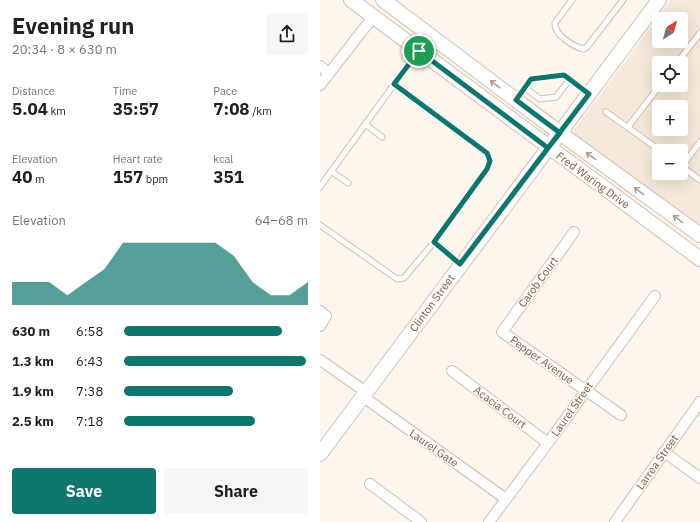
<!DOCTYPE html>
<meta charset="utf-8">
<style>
:root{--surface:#fff;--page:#f6f6f6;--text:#202124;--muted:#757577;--accent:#0f766e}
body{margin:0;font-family:"IBM Plex Sans",sans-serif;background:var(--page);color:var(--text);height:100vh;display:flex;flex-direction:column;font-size:15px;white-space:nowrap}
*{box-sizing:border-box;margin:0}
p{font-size:13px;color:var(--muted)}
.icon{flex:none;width:22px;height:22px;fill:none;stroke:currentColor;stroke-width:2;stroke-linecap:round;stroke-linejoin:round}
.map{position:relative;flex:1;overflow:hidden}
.drawer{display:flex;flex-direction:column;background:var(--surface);width:320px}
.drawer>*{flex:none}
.needle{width:26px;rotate:37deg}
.controls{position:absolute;left:332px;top:12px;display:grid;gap:8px}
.controls a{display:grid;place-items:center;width:36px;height:36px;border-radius:4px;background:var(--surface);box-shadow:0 4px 16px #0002;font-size:20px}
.pin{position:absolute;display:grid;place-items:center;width:34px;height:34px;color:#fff;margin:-17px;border:2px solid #fff;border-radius:50%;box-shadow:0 1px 4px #0007}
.round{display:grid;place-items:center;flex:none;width:42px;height:42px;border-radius:4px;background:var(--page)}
.overview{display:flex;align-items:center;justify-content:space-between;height:68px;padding:0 12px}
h1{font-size:22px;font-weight:700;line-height:30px}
.stats{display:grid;grid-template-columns:repeat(3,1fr);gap:6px;height:68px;padding:4px 12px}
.stats div{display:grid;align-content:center}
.stats b{font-size:17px;font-weight:700}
.stats small{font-size:11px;font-weight:400}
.stats p{font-size:11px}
.chart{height:112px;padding:8px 12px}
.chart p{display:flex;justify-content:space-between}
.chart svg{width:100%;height:72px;margin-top:4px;fill:var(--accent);opacity:.7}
.button{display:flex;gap:8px;margin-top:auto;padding:8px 12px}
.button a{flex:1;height:46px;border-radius:4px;background:var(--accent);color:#fff;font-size:16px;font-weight:700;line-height:46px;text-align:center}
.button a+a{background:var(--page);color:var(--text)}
ul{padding:0 12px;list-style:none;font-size:13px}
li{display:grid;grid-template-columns:64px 48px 1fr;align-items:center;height:30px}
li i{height:10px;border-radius:5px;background:var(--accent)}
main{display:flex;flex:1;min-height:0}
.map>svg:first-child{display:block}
</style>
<main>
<section class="drawer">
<div class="overview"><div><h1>Evening run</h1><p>20:34 · 8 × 630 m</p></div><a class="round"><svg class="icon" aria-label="share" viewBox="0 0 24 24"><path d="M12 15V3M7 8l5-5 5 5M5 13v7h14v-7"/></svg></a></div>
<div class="stats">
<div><p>Distance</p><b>5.04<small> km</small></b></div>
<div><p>Time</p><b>35:57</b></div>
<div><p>Pace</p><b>7:08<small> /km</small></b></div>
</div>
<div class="stats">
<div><p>Elevation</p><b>40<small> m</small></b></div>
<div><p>Heart rate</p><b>157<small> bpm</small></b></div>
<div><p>kcal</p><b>351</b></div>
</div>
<div class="chart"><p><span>Elevation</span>64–68 m</p>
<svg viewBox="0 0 160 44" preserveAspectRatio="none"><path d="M0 44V30L10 30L20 30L30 38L40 30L50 22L60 6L70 6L80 6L90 6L100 6L110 6L120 14L130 30L140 38L150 38L160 30V44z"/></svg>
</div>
<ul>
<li><b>630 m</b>6:58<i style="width:86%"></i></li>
<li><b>1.3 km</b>6:43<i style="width:99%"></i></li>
<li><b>1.9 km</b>7:38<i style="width:59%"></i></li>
<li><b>2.5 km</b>7:18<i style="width:71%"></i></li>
</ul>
<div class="button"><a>Save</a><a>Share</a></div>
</section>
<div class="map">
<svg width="380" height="522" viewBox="0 0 380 522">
<rect width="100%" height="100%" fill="#fdf6ec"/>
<path fill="#f5e8da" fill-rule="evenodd" d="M 351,0 L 380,0 L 380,227 L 252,133 ZM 339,19 L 361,19 L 361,41 L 339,41 ZM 339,63 L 361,63 L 361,85 L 339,85 ZM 339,107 L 361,107 L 361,129 L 339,129 ZM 339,151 L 361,151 L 361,173 L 339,173 Z"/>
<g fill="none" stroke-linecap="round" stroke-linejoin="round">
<defs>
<path id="lane" d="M 252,0 L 235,23 C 234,35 253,46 263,49 L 267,47 L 303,0
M 357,63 L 380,33
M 74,84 L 167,153 L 170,161 L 167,169 L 114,242
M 205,88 L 220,99 L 236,97 L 250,79
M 197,99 L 211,79 L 244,75 L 268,93
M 286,112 L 341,151
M 45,124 L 62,137
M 308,127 L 340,85
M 361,166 L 380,180
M 362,166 L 380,142
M 11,171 L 28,183
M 0,187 L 98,51
M 0,225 L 77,279 L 84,278 L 114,242 L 140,264"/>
<path id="street" d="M 0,66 L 9,73
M 0,85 L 53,17
M 254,232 L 182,332 L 301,415
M 0,311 L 6,316 L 0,326
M 0,360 L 46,392
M 132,371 L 228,443
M 42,396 L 186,499
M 344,452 L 380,478
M 50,484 L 101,522
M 169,522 L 228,443 L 335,296
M 295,522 L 380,402"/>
<path id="secondary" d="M 31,0 L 380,259
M 63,0 L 240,133 L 380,235
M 0,454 C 113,302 226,151 339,0"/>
</defs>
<use href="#lane" stroke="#d1beb0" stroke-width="7"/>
<use href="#street" stroke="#d1beb0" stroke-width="12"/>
<use href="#secondary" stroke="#d6c0b0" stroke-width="16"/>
<use href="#lane" stroke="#fff" stroke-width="5"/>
<use href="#street" stroke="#fff" stroke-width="10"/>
<use href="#secondary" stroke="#fff" stroke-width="14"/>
</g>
<defs><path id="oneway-shaft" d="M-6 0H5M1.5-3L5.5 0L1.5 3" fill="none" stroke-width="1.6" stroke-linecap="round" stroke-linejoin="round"/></defs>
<g stroke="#af9d94">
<use href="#oneway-shaft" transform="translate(175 84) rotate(-143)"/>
<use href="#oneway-shaft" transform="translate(271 156) rotate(-144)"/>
<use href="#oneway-shaft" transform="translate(319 191) rotate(-144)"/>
<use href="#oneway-shaft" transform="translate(358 219) rotate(-144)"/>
</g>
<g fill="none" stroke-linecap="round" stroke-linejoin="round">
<defs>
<path id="route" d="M 99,51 L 74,84 L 167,153 L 170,161 L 167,169 L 114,242 L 140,264 L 269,94 L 244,75 L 211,79 L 196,100 L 240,133 L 228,148 L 99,51"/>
</defs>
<use href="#route" stroke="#fff" stroke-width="8"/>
<use href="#route" stroke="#0f766e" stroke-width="5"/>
</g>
<g text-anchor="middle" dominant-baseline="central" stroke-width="3" stroke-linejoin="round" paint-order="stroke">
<g font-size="11" fill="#7a5c4d" stroke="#fffaf3">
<text transform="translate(273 180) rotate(36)">Fred Waring Drive</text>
<text transform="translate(218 282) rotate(-54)">Carob Court</text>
<text transform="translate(112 303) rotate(-54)">Clinton Street</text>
<text transform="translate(222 360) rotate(35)">Pepper Avenue</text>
<text transform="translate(180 407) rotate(37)">Acacia Court</text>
<text transform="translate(252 409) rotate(-55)">Laurel Street</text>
<text transform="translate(114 448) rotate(35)">Laurel Gate</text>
<text transform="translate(337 462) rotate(-55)">Larrea Street</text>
</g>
</g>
</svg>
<div class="controls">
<a><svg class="needle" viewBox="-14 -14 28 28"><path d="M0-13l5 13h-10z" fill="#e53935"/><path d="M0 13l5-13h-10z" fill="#757577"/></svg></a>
<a><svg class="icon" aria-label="locate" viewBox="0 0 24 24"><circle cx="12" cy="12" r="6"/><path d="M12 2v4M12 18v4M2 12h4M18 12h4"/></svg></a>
<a>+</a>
<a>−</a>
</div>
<div class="pin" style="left:99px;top:51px;background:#1e9e55"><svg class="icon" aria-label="arrive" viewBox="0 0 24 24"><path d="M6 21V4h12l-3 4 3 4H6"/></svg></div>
</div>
</main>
